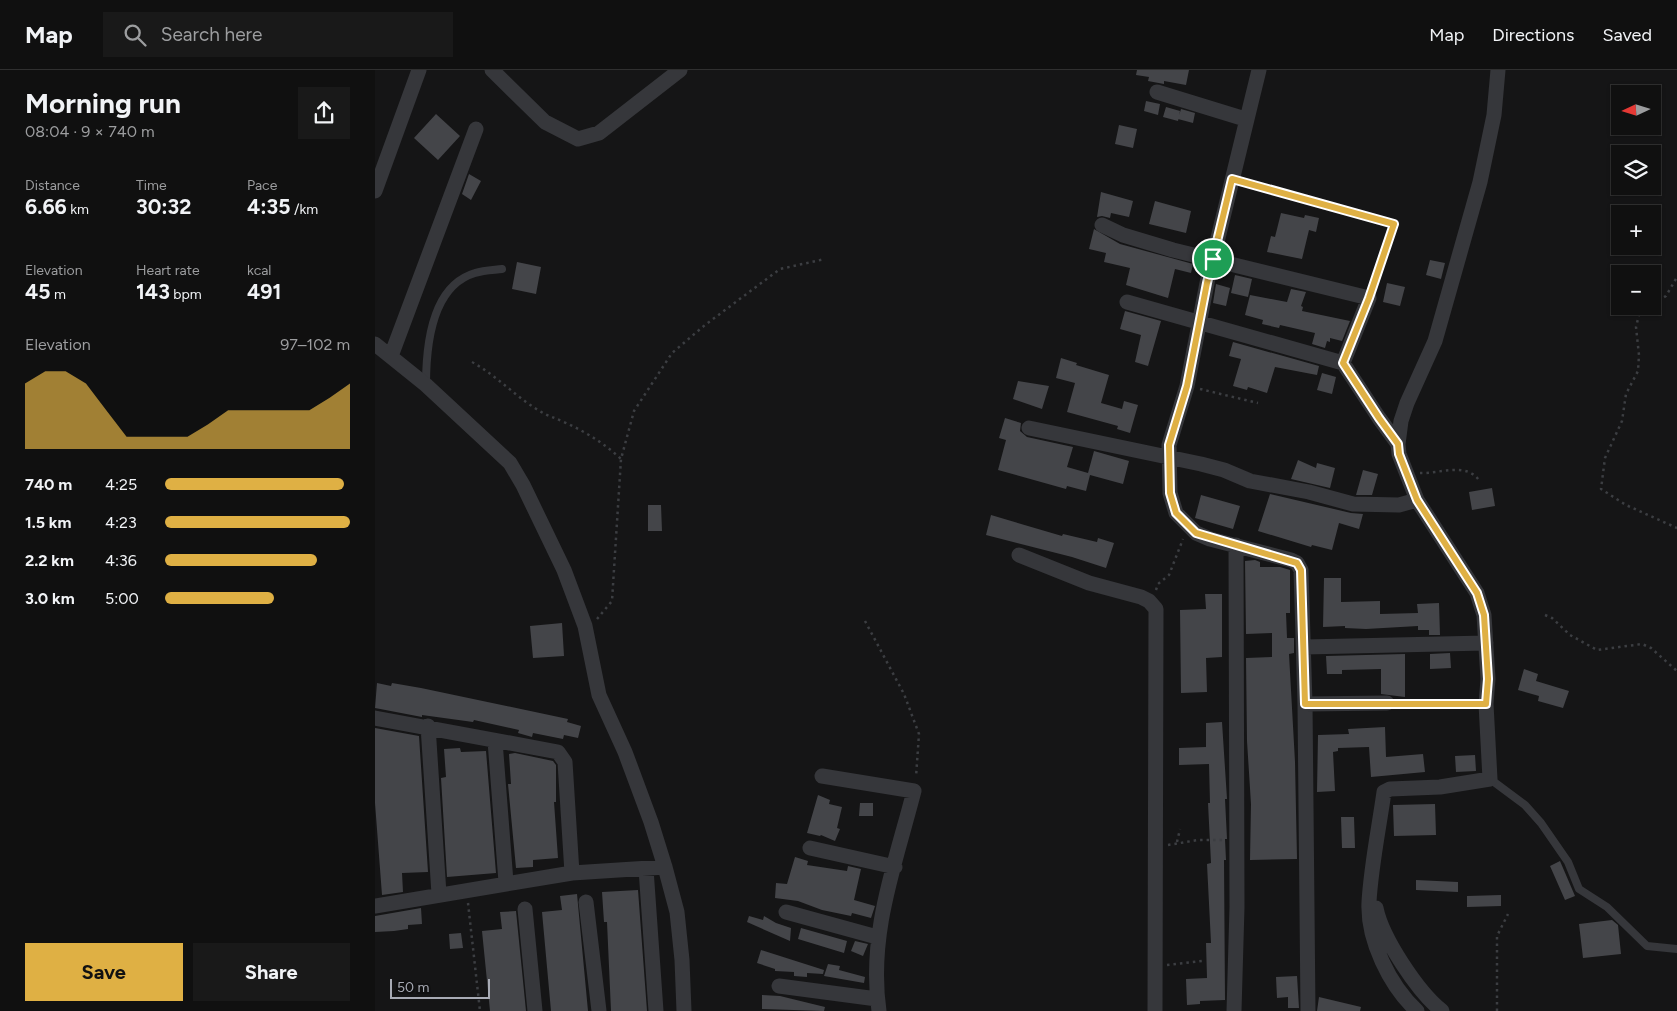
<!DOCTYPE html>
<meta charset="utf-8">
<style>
:root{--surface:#101010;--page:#191919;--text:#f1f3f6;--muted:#9c9d9f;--line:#303030;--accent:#dfb044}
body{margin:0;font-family:Figtree,sans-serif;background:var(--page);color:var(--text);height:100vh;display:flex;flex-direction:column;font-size:19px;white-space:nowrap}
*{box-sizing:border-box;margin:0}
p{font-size:16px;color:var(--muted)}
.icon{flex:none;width:28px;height:28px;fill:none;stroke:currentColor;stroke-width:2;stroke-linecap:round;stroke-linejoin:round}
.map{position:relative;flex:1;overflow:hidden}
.panel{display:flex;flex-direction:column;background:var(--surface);width:375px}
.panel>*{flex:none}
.needle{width:32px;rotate:266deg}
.controls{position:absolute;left:1236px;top:15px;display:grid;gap:10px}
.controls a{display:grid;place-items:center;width:50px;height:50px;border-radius:0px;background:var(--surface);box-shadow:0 1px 4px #0004,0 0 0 1px var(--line);font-size:25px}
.scale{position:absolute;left:15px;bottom:12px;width:100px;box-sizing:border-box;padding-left:5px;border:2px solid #a8abb5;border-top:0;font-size:14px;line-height:18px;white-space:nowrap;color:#a8abb5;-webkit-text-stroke:4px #101011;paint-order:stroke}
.pin{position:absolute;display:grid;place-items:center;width:42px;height:42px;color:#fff;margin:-21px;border:2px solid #fff;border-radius:50%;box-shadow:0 1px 5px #0007}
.round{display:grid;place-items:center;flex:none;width:52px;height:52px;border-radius:0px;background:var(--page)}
.summary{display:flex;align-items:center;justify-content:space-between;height:85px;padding:0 25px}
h1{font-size:28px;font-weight:700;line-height:38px}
.stats{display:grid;grid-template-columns:repeat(3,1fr);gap:8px;height:85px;padding:5px 25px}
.stats div{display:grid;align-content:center}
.stats b{font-size:21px;font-weight:700}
.stats small{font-size:14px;font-weight:400}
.stats p{font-size:14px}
.chart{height:140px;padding:10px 25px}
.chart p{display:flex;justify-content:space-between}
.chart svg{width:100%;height:90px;margin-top:5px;fill:var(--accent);opacity:.7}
.action{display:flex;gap:10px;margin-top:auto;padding:10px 25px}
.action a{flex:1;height:58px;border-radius:0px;background:var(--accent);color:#111;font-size:20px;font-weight:700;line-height:58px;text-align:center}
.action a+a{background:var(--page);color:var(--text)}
ul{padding:0 25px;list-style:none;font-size:16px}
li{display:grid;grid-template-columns:80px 60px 1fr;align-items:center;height:38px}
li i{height:12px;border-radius:6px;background:var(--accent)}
header{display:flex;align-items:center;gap:30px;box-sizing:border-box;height:70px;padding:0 25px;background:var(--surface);border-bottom:1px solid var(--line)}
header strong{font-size:24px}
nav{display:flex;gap:28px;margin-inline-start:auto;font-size:18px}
.search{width:350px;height:45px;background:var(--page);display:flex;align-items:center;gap:12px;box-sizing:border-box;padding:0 18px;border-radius:0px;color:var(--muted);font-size:19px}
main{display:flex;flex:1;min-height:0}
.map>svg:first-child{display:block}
</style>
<header>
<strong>Map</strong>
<div class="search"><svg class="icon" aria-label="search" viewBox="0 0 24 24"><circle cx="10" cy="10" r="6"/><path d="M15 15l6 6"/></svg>Search here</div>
<nav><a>Map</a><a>Directions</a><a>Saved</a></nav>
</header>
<main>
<section class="panel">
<div class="summary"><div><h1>Morning run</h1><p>08:04 · 9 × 740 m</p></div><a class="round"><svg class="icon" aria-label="share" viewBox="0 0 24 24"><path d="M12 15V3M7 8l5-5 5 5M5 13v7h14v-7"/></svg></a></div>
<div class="stats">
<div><p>Distance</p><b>6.66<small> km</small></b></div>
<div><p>Time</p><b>30:32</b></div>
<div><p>Pace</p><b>4:35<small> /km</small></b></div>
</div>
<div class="stats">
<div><p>Elevation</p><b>45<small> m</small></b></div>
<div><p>Heart rate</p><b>143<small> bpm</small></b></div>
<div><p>kcal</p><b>491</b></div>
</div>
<div class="chart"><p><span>Elevation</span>97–102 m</p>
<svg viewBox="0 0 160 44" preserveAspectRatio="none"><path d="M0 44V12L10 6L20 6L30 12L40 25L50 38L60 38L70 38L80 38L90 32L100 25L110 25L120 25L130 25L140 25L150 19L160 12V44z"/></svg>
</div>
<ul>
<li><b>740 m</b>4:25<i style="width:97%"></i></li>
<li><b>1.5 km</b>4:23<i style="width:100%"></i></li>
<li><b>2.2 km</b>4:36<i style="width:82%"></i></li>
<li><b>3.0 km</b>5:00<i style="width:59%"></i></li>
</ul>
<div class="action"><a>Save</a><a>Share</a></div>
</section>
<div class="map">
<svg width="1302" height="941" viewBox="0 0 1302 941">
<rect width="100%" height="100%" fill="#151516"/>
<path fill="#444549" d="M 762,0 L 814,0 L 811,15 L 789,11 L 789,14 L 773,11 L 774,7 L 761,5 Z
M 771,31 L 785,34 L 783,45 L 769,41 Z
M 791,37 L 805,41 L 803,51 L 788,47 Z
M 806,39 L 820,43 L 818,53 L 803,49 Z
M 61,44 L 85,66 L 63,90 L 39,68 Z
M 744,55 L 762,59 L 758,78 L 740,74 Z
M 94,104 L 106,111 L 96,130 L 87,124 Z
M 726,122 L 758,131 L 754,147 L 736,143 L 735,148 L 727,146 L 722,147 Z
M 780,131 L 816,141 L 811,163 L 774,154 Z
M 906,143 L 929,148 L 930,145 L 944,148 L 941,162 L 934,160 L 927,189 L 892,182 L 896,166 L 900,167 Z
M 719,159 L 745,174 L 818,194 L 816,203 L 800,199 L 793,228 L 751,215 L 755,198 L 729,192 L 731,183 L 714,179 Z
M 1055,190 L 1070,193 L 1066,209 L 1051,205 Z
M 142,192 L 166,197 L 161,224 L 137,219 Z
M 860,205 L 877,209 L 873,227 L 856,223 Z
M 1012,213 L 1030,217 L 1025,236 L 1008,232 Z
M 841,214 L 855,218 L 851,236 L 838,233 Z
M 916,219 L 931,222 L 926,236 L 928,237 L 927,241 L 975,251 L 967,271 L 955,268 L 955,272 L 952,271 L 950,278 L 937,274 L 940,263 L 905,255 L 904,258 L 887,254 L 888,250 L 870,245 L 875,225 L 912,232 Z
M 750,241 L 786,251 L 773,296 L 760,292 L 766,265 L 745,259 Z
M 858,272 L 944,296 L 942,305 L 900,297 L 892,323 L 873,317 L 872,320 L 858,316 L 866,289 L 854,286 Z
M 686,288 L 702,293 L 701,295 L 734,305 L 726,333 L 747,339 L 749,331 L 763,335 L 755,363 L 742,359 L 743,356 L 692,342 L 700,313 L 681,308 Z
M 947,303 L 961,307 L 957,324 L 942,320 Z
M 643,311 L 674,316 L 667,339 L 638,329 Z
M 630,348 L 646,353 L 645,361 L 652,367 L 698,377 L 692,397 L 713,403 L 719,381 L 754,391 L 748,414 L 715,405 L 711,421 L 692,416 L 691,419 L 623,400 L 631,370 L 624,368 Z
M 923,390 L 941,398 L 942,393 L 960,398 L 955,418 L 916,409 Z
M 988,400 L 1003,404 L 997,425 L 981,425 Z
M 1117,418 L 1120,436 L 1097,440 L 1094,422 Z
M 895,424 L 976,443 L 988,444 L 984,459 L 964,453 L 957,480 L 937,475 L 936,477 L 883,461 Z
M 826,425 L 865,436 L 858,459 L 820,448 Z
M 273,435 L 286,435 L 287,461 L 273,461 Z
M 616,445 L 687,466 L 688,464 L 722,472 L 723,468 L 739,473 L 731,498 L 697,487 L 611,465 Z
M 880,490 L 885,492 L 885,497 L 905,497 L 915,500 L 915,543 L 911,543 L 912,568 L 919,568 L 919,583 L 914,584 L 920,692 L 922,789 L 875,790 L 876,734 L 872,671 L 871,588 L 897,587 L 897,563 L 871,564 L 870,491 Z
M 949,508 L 966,508 L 966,532 L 1005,531 L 1005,544 L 1043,543 L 1042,534 L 1064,533 L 1065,565 L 1054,565 L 1054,560 L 1043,560 L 1043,556 L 991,559 L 970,558 L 970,556 L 948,557 Z
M 830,524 L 847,524 L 847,587 L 831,588 L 832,622 L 806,623 L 805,540 L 831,539 Z
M 187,553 L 189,586 L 158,588 L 155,556 Z
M 1075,583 L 1076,598 L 1055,599 L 1055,584 Z
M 1030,584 L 1030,627 L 1006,624 L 1006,599 L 967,600 L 967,604 L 952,604 L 951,586 Z
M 1149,599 L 1163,604 L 1161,611 L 1194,621 L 1188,638 L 1163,631 L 1164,626 L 1143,620 Z
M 2,613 L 16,616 L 17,613 L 46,618 L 193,649 L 192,652 L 206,656 L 203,668 L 189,665 L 188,669 L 158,663 L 157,667 L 143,663 L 144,660 L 99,650 L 98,652 L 47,645 L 47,647 L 0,638 Z
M 847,652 L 852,729 L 850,729 L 852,769 L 850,769 L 851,790 L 849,790 L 850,930 L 825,931 L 825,934 L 812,935 L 811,909 L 832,908 L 831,873 L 836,873 L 832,794 L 836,793 L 833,733 L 835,733 L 834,694 L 804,695 L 804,678 L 831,677 L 831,653 Z
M 1010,657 L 1011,687 L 1048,684 L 1050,702 L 996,707 L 994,677 L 963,678 L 963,681 L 958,682 L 960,721 L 942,722 L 943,665 L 974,664 L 973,659 Z
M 0,658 L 44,666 L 53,802 L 27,803 L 28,822 L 7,825 L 0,733 Z
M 85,678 L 86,682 L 111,681 L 121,803 L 72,807 L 66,708 L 71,707 L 69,679 Z
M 140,683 L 178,691 L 181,695 L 181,732 L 179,732 L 183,788 L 158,790 L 158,797 L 141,798 L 133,714 L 136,714 L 134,684 Z
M 1100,685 L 1101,701 L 1081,702 L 1080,686 Z
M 443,725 L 455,730 L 454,734 L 467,737 L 462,758 L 465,759 L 460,771 L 446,765 L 445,766 L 432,763 Z
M 485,733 L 498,733 L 498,746 L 484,746 Z
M 1060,734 L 1061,765 L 1019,766 L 1018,735 Z
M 966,747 L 979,747 L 980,778 L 967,778 Z
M 420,787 L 433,791 L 432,795 L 472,801 L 473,796 L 486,799 L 479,830 L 500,836 L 496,848 L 477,843 L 476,846 L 447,840 L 423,831 L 400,828 L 401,813 L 412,814 Z
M 1185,791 L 1200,826 L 1190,830 L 1175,796 Z
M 1041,810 L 1083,812 L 1083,822 L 1041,820 Z
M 263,820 L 272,941 L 236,941 L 232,852 L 229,852 L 227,822 Z
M 202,824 L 213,941 L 176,941 L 167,842 L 187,840 L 185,826 Z
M 1126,825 L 1126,836 L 1092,837 L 1092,826 Z
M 46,838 L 47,854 L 33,855 L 33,859 L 19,861 L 0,862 L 0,846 Z
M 141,841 L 151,941 L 115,941 L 107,861 L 127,859 L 125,842 Z
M 374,846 L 388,850 L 389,846 L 401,853 L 416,858 L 415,871 L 372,852 Z
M 1237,850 L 1243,855 L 1246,884 L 1208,888 L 1204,854 Z
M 426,858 L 472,871 L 469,883 L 423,869 Z
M 86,863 L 88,878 L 75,879 L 74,864 Z
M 480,871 L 493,874 L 488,886 L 476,881 Z
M 386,880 L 449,900 L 448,904 L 432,903 L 432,907 L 419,906 L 419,902 L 400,901 L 400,899 L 382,893 Z
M 453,894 L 465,896 L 464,900 L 490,907 L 489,913 L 449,906 Z
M 922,906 L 924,938 L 913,938 L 913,927 L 902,928 L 901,907 Z
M 387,925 L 405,926 L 450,937 L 449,941 L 387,939 Z
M 944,927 L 986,937 L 985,941 L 942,941 Z"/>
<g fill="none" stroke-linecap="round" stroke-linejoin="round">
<path stroke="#3c3e42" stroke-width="2.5" stroke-dasharray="2.5 4" stroke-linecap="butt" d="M 869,113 L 1019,154 L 999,215
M 1278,234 L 1291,226 L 1302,207
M 1275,236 L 1264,245 L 1261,257 L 1264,285 L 1263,301 L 1251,324 L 1247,351 L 1230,388 L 1226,419 L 1251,435 L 1302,458
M 97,292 C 122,306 140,326 163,340 C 172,346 181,348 191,353 C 211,362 230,374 246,389
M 825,319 L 883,333
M 1045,403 C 1064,404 1093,391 1105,412
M 781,520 L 783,514 L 794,505 L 808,469
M 1170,545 L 1177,548 L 1195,565 L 1222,580 L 1267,574 L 1276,578 L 1302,601
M 222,549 L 237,531 L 246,389 L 259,341 L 297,283 L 330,255 L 405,199 L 450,189
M 490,551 L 529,624 L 544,664 L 541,707
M 1026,633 L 1098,634
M 802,772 L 805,759
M 793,775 L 823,770 L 849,770
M 93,833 L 105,941
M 792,895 L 827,891
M 1122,941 L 1122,866 L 1133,844"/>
<path stroke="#36373b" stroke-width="8" d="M 51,315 C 51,276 56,216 100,203 C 109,200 119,200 127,199
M 1115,709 L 1150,735 L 1166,753 L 1193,792 L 1204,819 L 1232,837 L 1272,876 L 1302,879"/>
<path stroke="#36373b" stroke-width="15" d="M 117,0 L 170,52 L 203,69 L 224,63 L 305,0
M 884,0 L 832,213 L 812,316 L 794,375 L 795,423 L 801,443 L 821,463 L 835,469 L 916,490 L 922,493 L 926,500 L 930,634 L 933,941
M 782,22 L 870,49
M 0,121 L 44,0
M 727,155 L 748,165 L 798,180 L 994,228 L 968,293 L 1004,348 L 1023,374
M 752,232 L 968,293
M 0,274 L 51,315 L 135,393 L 148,415 L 189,500 L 210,556 L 224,625 L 250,682 L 276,752 L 290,797 L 302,842 L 307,890 L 309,941
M 16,286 L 101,59
M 654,358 L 826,394 L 849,400 L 875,411 L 934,422 L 978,434 L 1024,435 L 1042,430
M 644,485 L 714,513 L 766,527 L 774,531 L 781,539 L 780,941
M 929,577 L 1111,573
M 930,634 L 1012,633
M 0,648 L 183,682 L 190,692 L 197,803
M 53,656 L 64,824
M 120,671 L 131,812
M 447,706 L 539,721 C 520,795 493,864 504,941
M 435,778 L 520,797
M 271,799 L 281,941
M 211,832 L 224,941
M 0,836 L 197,803 L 290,797
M 1001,838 C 1007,868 1043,922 1067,941
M 150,839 L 160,941
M 411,842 L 502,867
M 404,916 L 502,929
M 859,941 L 862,837 L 861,475
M 1042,941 C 1015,916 992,870 994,832 C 996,796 1004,758 1009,722 L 1015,719 L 1065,717 L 1115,709 L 1111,634 L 1113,609 L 1109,545 L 1102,523 L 1042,430 L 1024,384 L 1023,374 L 1026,351 L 1032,333 L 1060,271 L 1105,112 L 1119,45 L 1123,0"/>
</g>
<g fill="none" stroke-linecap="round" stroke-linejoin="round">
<defs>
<path id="route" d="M 857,109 L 1019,154 L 994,228 L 968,293 L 1004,348 L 1023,374 L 1024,384 L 1042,430 L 1102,523 L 1109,545 L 1113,609 L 1111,634 L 930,634 L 926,500 L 922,493 L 821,463 L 801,443 L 795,423 L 794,375 L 812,316 L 832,213 Z"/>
</defs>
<use href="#route" stroke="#fff" stroke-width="10"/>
<use href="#route" stroke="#dfb044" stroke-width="6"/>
</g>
</svg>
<div class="controls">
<a><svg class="needle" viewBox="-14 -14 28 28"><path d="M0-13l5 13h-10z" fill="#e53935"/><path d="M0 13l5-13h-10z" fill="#9c9d9f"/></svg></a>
<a><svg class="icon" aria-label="layers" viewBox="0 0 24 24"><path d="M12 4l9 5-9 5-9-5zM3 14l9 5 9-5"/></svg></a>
<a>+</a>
<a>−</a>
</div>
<div class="scale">50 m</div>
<div class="pin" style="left:838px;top:189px;background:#1e9e55"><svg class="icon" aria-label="arrive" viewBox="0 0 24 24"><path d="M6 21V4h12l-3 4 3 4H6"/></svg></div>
</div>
</main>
